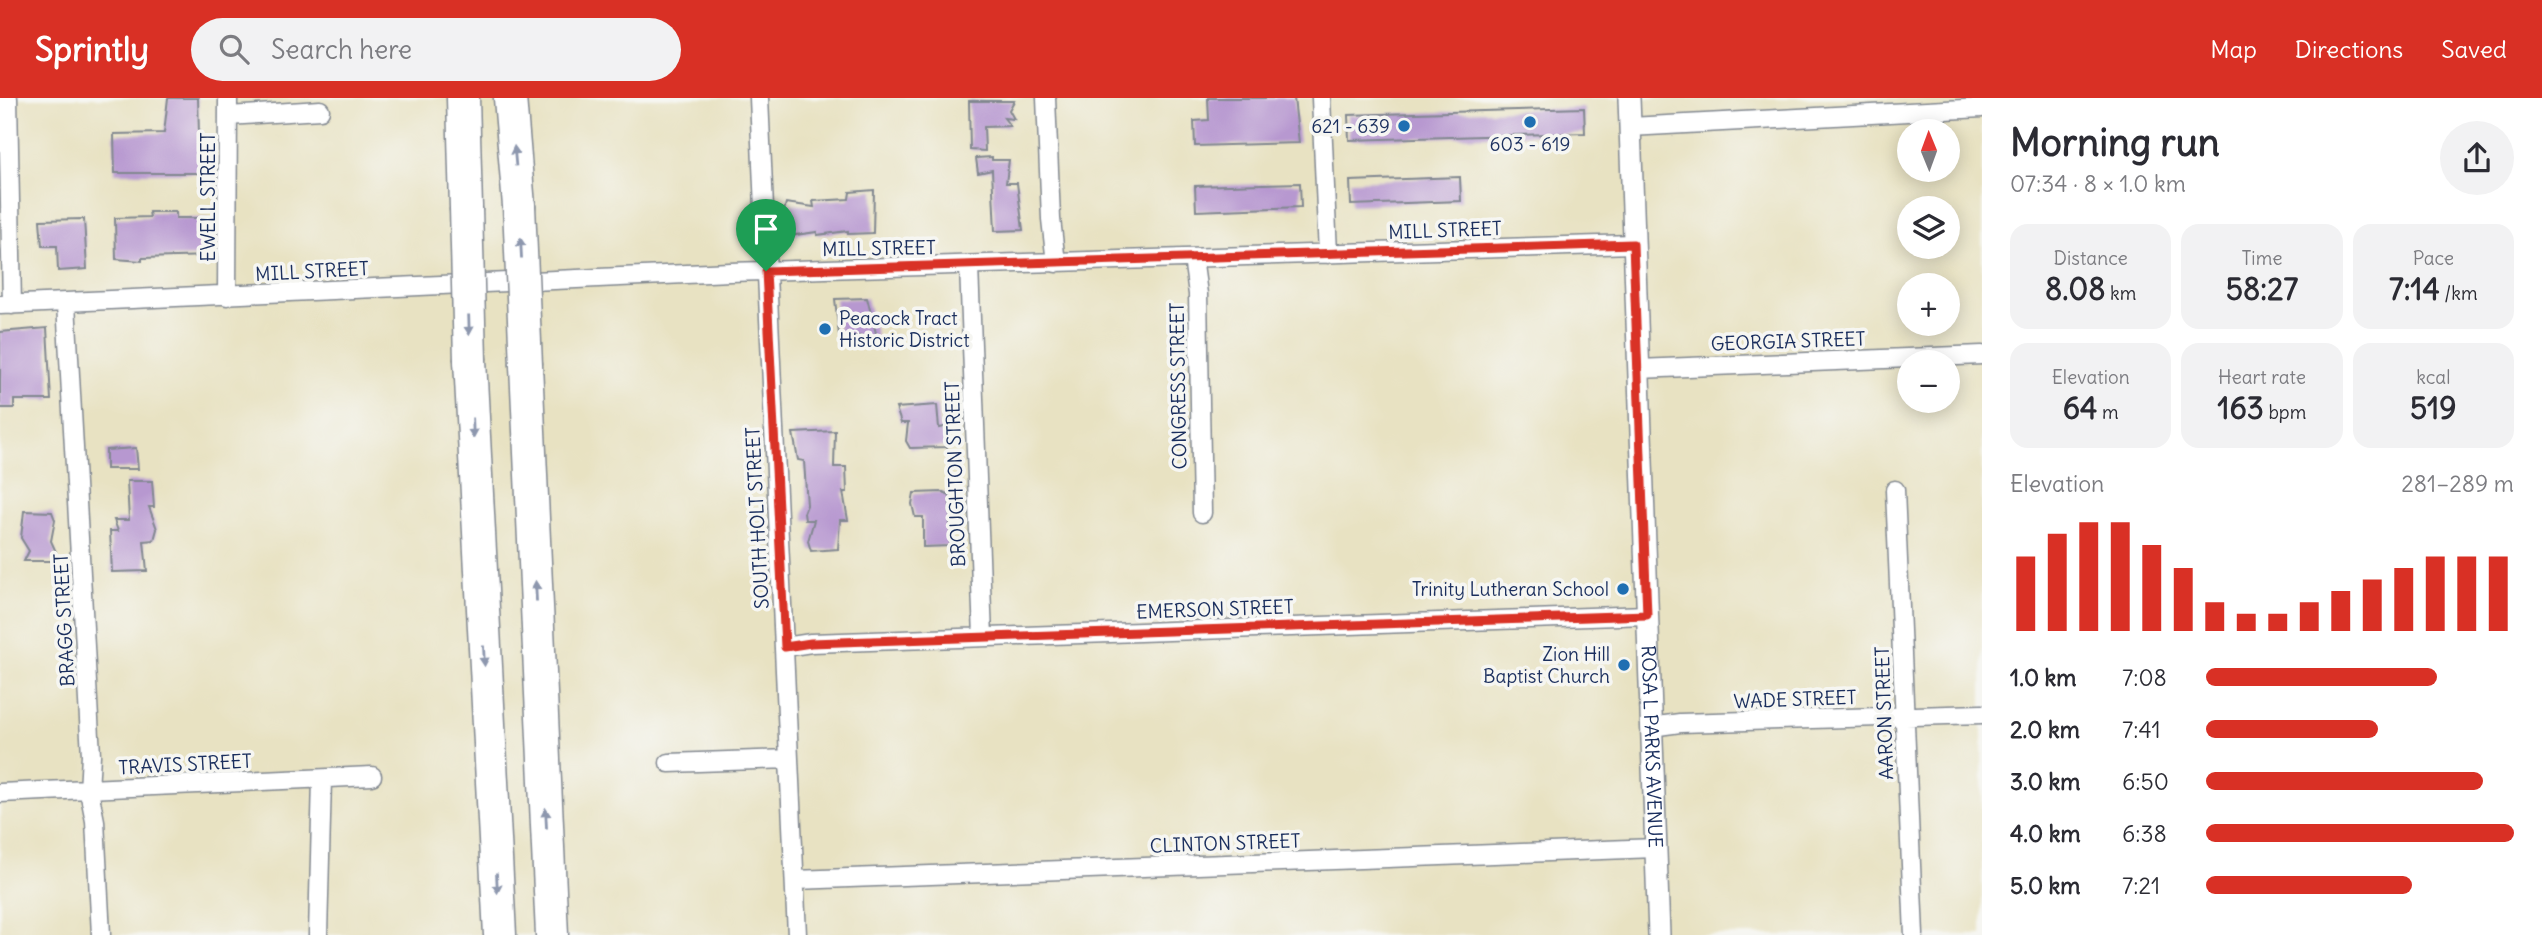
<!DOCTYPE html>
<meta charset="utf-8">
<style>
:root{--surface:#fff;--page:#f2f2f3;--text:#2b2b33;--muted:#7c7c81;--accent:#d93025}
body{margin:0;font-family:Delius,sans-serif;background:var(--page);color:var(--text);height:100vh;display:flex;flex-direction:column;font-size:26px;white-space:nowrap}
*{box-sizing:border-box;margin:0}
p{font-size:23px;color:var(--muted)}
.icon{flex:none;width:38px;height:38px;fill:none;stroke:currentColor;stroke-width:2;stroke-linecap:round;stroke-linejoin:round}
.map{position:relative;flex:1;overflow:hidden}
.drawer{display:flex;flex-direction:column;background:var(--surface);width:560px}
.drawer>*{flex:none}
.needle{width:46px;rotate:359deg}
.tools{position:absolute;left:1897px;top:21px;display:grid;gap:14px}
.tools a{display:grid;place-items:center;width:63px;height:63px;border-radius:50%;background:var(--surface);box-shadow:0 4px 18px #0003;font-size:35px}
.pin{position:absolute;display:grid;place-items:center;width:60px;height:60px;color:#fff;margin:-72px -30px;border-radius:50% 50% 50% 0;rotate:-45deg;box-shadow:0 0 7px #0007}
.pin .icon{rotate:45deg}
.round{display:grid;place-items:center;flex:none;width:74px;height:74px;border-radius:37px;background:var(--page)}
.summary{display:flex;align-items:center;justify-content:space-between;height:119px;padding:0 28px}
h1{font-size:38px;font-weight:700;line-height:52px}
.figures{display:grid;grid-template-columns:repeat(3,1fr);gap:10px;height:119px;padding:7px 28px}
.figures div{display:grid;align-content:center;border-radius:18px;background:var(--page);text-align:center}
.figures b{font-size:30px;font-weight:700}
.figures small{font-size:19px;font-weight:400}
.figures p{font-size:19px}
.chart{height:196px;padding:14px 28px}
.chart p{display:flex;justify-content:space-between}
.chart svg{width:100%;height:126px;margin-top:7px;stroke:var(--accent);stroke-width:6}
ul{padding:0 28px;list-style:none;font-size:23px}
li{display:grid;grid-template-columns:112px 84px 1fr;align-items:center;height:52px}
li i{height:18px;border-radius:9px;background:var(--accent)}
header{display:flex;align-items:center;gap:42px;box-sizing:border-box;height:98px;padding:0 35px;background:var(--accent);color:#fff}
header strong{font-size:33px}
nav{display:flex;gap:38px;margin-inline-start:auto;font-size:24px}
.search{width:490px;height:63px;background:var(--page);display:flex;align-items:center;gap:18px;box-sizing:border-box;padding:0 24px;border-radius:38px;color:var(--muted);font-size:26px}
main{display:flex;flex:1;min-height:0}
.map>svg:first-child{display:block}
</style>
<header>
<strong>Sprintly</strong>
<div class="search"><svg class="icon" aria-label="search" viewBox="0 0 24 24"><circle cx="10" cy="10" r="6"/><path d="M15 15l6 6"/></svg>Search here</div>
<nav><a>Map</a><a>Directions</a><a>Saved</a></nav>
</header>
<main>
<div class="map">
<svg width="1982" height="837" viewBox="0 0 1982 837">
<rect width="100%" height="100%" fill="#f6f6f2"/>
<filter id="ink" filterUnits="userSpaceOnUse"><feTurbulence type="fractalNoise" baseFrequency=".0143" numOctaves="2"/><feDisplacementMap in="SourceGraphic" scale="14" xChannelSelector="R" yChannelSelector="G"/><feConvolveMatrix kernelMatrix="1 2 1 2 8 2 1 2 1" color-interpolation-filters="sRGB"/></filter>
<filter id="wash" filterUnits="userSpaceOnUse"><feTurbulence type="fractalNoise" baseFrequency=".00686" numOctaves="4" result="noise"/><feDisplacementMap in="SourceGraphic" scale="28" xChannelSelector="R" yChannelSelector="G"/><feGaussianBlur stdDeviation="1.57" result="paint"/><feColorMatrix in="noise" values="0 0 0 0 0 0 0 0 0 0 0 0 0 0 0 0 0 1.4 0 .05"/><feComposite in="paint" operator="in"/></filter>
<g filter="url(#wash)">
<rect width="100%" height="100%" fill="#e8e2c2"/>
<g id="blocks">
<path fill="#b798d0" d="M 168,0 L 198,0 L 200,75 L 115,75 L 114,36 L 164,35 Z
M 1208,0 L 1294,0 L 1299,45 L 1195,48 L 1194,23 L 1209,22 Z
M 969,3 L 1014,3 L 1009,12 L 1014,21 L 1004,20 L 1010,28 L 984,29 L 985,53 L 970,52 Z
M 1584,10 L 1585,35 L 1349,42 L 1348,17 Z
M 992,59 L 992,62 L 1009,62 L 1006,85 L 1017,85 L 1023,132 L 995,133 L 992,72 L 978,75 L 976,60 Z
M 1460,79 L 1461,103 L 1351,107 L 1350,83 Z
M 1300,85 L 1301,109 L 1196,113 L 1195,88 Z
M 874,92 L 873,135 L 848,136 L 848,133 L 817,137 L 817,134 L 788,138 L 789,130 L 784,132 L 782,121 L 786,105 L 814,109 L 813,103 L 849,101 L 850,94 Z
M 149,114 L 176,114 L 176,120 L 209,120 L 209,158 L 142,160 L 142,163 L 116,161 L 115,120 L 150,119 Z
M 84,121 L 87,171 L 58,173 L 57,148 L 42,148 L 40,122 Z
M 867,200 L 877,239 L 839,237 L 835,201 Z
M 47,230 L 51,302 L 14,302 L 14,310 L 0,310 L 0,234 Z
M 937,307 L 939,330 L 945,329 L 947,349 L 910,350 L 906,343 L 908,325 L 901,325 L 896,310 Z
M 835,333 L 834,369 L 846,369 L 847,394 L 843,394 L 848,422 L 840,422 L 838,451 L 811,453 L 808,443 L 814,422 L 805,422 L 804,415 L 807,407 L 804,363 L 798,362 L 793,335 Z
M 136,350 L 138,371 L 106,371 L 106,352 Z
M 127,383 L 152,383 L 154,409 L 149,409 L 157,431 L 154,442 L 144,443 L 147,473 L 112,474 L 110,433 L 118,433 L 114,422 L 129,422 Z
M 943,394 L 950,397 L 950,448 L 923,449 L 923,419 L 915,419 L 912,406 L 914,395 Z
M 24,413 L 52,414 L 55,422 L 51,443 L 56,454 L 53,463 L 24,463 L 29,453 L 21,440 Z"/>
</g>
</g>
<g filter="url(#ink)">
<use href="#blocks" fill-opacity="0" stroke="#828890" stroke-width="2"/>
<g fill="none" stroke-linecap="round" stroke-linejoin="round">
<defs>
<path id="minor" d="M 8,0 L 12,207
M 759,0 L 797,837
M 1046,0 L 1051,121 L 1056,165
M 1321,0 L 1328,156
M 228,18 L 320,12
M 1630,29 L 1982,10
M 1193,160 L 1198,196 L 1202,415
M 969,168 L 983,539
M 227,198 L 228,0
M 66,205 L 91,657 L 89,693 L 95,723 L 101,837
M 0,207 L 730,174 L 1633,146
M 1638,271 L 1982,257
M 1895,392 L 1914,837
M 785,549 L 811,545 L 1647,517
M 1651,629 L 1680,625 L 1982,616
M 669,665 L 789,661
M 0,695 L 372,678
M 795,782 L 1656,750
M 318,837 L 322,681"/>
<g id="tertiary">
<path id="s1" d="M 1629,0 L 1659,837"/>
</g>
<path id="motorway" d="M 463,0 L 466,110
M 510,0 L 519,108
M 470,262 L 500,837
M 526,267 L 552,837"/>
</defs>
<use href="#minor" stroke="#828890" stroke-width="21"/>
<use href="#tertiary" stroke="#828890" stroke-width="24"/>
<use href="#motorway" stroke="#828890" stroke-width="35"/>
<use href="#minor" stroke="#fff" stroke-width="18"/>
<use href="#tertiary" stroke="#fff" stroke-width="21"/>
<use href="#motorway" stroke="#fff" stroke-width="32"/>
<defs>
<path id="motorway-bridge" d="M 519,108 L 526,267
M 466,110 L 470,262"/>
</defs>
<use href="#motorway-bridge" stroke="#828890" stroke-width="35" stroke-linecap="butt"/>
<use href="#motorway-bridge" stroke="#fff" stroke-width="32"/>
</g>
<defs><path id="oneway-solid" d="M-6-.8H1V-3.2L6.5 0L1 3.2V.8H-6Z" transform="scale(1.75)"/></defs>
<g fill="#8d97ae">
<use href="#oneway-solid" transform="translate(515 58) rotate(-95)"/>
<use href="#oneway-solid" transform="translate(521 150) rotate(-93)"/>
<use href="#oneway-solid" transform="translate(469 227) rotate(88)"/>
<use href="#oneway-solid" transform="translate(473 330) rotate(88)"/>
<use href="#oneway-solid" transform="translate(536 493) rotate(-93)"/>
<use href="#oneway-solid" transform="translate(484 558) rotate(87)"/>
<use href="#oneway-solid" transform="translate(546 720) rotate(-93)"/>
<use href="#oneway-solid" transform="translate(497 785) rotate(87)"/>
</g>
</g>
<g fill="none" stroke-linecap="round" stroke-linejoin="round" filter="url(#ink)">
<defs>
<path id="route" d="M 1633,146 L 1647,517 L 811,545 L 785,549 L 766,173 Z"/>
</defs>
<use href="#route" stroke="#fff" stroke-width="14"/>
<use href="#route" stroke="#d93025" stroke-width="9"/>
</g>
<g fill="#1f6fb2" stroke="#f6f6f2" stroke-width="2.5">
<circle cx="1530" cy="24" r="7"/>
<circle cx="1404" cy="28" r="7"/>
<circle cx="825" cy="231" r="7"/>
<circle cx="1623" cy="491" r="7"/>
<circle cx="1624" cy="567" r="7"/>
</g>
<g text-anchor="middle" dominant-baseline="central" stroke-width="7" stroke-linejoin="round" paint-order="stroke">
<g font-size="19" fill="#1b2f5e" stroke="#f6f6f2" text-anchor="end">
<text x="1390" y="28">621 - 639</text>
<text x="1530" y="46" text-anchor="middle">603 - 619</text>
<text x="839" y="220" text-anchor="start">Peacock Tract<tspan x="839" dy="22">Historic District</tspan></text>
<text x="1609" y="491">Trinity Lutheran School</text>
<text x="1610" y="556">Zion Hill<tspan x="1610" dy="22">Baptist Church</tspan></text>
</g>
<g font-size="19" fill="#1b2f5e" stroke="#f6f6f2">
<text transform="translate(208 99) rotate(-90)">EWELL STREET</text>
<text transform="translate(1445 132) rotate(-2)">MILL STREET</text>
<text transform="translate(879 150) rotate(-1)">MILL STREET</text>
<text transform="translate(312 173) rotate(-3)">MILL STREET</text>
<text transform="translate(1788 243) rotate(-2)">GEORGIA STREET</text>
<text transform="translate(1178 288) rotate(-91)">CONGRESS STREET</text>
<text transform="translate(955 376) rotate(-92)">BROUGHTON STREET</text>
<text transform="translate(757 420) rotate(-93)">SOUTH HOLT STREET</text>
<text transform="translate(1215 511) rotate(-2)">EMERSON STREET</text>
<text transform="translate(64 522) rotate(-93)">BRAGG STREET</text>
<text transform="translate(1795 601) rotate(-2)">WADE STREET</text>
<text transform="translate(1884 615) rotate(-92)">AARON STREET</text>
<text stroke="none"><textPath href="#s1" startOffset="649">ROSA L PARKS AVENUE</textPath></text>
<text transform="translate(185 666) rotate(-3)">TRAVIS STREET</text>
<text transform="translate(1225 745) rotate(-2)">CLINTON STREET</text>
</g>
</g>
</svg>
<div class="tools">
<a><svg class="needle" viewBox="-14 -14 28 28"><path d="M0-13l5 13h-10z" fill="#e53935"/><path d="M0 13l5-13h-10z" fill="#7c7c81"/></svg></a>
<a><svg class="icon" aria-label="layers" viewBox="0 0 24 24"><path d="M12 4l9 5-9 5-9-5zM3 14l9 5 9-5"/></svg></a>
<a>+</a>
<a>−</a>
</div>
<div class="pin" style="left:766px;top:173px;background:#1e9e55"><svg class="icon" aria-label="arrive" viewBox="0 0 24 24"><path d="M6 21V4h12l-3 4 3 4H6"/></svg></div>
</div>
<section class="drawer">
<div class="summary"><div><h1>Morning run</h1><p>07:34 · 8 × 1.0 km</p></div><a class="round"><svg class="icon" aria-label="share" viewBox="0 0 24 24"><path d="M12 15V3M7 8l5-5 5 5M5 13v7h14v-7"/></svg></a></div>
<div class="figures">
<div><p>Distance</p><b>8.08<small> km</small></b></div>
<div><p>Time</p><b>58:27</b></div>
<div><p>Pace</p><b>7:14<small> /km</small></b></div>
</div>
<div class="figures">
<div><p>Elevation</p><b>64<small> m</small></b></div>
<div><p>Heart rate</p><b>163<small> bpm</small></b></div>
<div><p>kcal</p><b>519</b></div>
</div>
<div class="chart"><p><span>Elevation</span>281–289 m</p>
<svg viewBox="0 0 160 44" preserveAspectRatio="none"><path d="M5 44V18M15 44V10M25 44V6M35 44V6M45 44V14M55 44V22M65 44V34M75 44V38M85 44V38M95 44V34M105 44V30M115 44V26M125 44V22M135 44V18M145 44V18M155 44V18"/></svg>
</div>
<ul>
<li><b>1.0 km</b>7:08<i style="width:75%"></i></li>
<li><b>2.0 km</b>7:41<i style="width:56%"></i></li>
<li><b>3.0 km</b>6:50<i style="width:90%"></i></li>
<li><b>4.0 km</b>6:38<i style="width:100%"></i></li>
<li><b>5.0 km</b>7:21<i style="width:67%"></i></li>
</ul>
</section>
</main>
